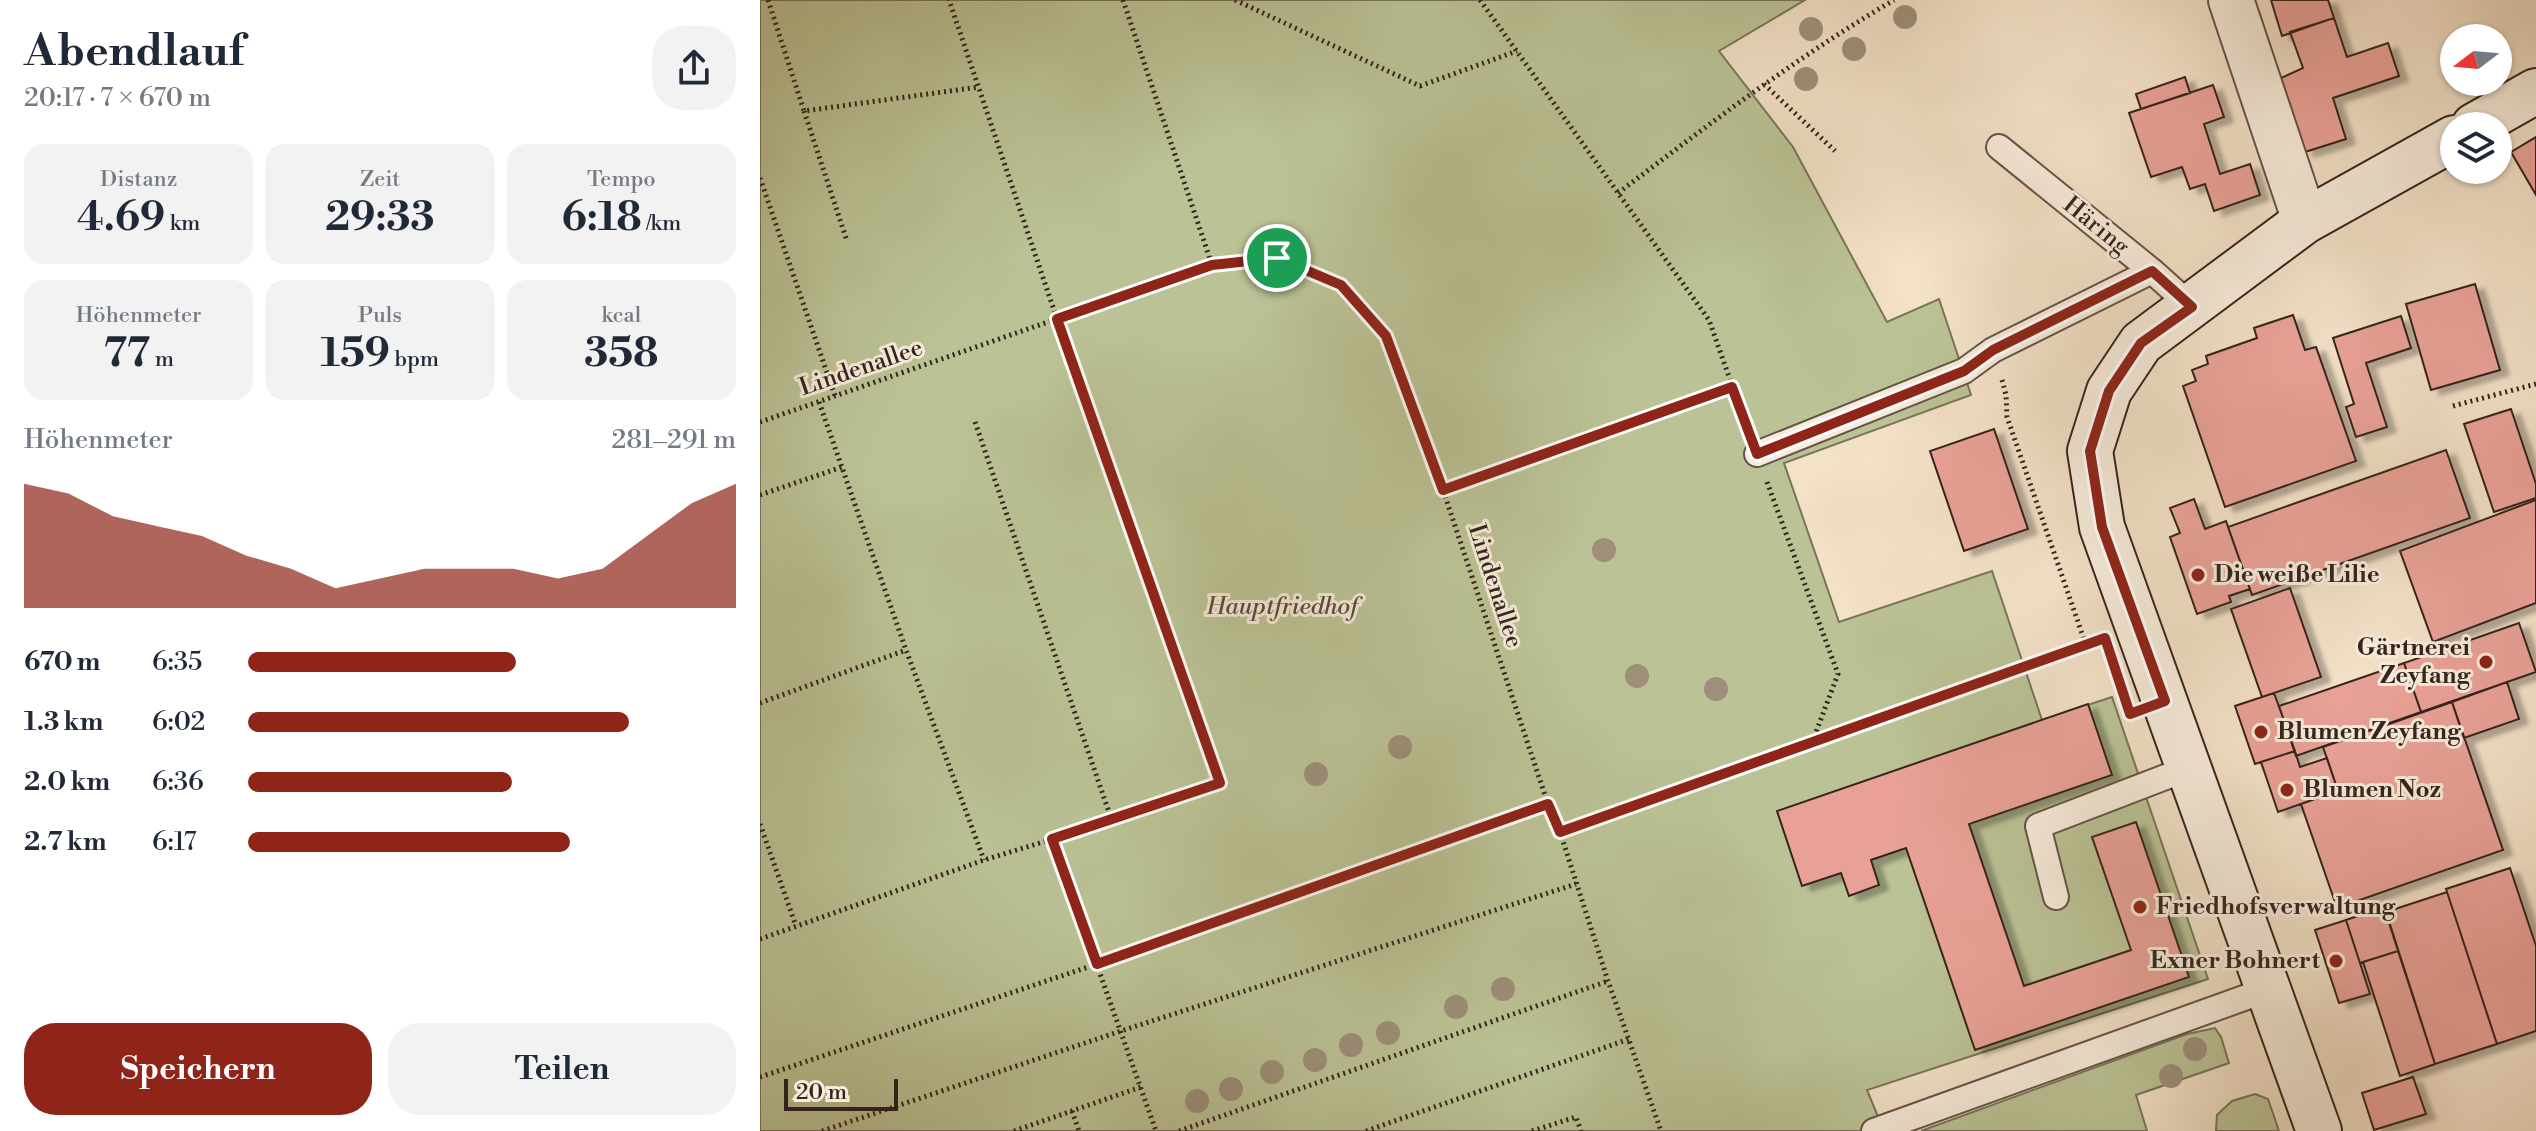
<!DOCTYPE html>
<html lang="de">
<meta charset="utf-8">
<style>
:root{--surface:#fff;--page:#f2f2f3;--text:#1f2937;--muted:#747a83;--accent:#8f2418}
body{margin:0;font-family:"Libre Bodoni",serif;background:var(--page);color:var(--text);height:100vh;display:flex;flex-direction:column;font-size:30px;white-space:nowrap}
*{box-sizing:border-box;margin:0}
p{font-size:26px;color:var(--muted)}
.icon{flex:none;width:44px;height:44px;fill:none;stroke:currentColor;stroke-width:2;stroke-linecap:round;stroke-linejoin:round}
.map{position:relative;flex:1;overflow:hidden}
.drawer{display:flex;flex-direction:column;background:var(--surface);width:760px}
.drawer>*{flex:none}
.needle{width:52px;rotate:254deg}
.tools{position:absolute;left:1680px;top:24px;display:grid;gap:16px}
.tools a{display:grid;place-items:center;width:72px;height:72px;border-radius:50%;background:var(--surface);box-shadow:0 2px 6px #0004;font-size:40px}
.scale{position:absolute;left:24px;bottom:20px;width:114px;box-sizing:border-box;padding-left:8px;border:4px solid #35241d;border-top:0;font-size:22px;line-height:28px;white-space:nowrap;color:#35241d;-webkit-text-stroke:6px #f7ecdb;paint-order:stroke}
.pin{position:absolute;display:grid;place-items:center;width:68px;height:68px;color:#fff;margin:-34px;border:4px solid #fff;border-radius:50%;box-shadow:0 2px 8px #0007}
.round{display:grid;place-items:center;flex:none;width:84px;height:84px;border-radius:32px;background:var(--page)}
.headline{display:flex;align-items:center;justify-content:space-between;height:136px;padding:0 24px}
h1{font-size:44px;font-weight:800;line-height:60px}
.stats{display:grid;grid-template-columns:repeat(3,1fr);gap:12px;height:136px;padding:8px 24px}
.stats div{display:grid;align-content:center;border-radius:20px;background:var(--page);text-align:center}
.stats b{font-size:40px;font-weight:800}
.stats small{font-size:22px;font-weight:400}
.stats p{font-size:22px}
.chart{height:224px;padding:16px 24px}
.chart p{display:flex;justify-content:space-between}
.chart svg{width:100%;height:144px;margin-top:8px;fill:var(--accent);opacity:.7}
.button{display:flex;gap:16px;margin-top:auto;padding:16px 24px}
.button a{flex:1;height:92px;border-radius:32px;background:var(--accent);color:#fff;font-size:32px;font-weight:800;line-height:92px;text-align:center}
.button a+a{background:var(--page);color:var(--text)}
ul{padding:0 24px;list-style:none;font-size:26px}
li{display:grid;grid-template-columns:128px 96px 1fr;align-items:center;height:60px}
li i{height:20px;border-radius:10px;background:var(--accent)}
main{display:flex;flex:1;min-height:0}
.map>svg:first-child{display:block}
</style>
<main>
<section class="drawer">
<div class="headline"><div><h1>Abendlauf</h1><p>20:17 · 7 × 670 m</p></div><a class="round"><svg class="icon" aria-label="share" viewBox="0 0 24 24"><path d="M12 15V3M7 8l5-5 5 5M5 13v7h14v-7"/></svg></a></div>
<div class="stats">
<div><p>Distanz</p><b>4.69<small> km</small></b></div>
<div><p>Zeit</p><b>29:33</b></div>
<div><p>Tempo</p><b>6:18<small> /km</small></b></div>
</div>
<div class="stats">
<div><p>Höhenmeter</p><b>77<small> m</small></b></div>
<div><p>Puls</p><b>159<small> bpm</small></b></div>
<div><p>kcal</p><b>358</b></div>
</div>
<div class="chart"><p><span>Höhenmeter</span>281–291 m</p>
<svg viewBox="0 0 160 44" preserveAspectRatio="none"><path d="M0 44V6L10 9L20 16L30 19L40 22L50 28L60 32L70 38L80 35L90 32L100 32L110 32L120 35L130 32L140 22L150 12L160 6V44z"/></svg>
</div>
<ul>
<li><b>670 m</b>6:35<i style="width:55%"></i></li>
<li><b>1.3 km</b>6:02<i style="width:78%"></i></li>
<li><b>2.0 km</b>6:36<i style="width:54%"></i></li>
<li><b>2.7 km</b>6:17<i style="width:66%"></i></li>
</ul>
<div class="button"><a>Speichern</a><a>Teilen</a></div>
</section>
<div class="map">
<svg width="1776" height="1131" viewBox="0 0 1776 1131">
<defs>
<filter id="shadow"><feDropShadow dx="9" dy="5" stdDeviation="2" flood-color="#0004"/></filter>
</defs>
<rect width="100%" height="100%" fill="#f3e1c8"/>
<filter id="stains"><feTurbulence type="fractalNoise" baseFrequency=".0025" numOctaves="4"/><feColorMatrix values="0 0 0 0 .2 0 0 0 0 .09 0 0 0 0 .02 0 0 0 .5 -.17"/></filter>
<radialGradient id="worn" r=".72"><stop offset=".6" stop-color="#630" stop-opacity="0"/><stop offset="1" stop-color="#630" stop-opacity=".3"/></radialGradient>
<path fill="#bbc396" stroke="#78745a" stroke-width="2" d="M 0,0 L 1045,0 L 959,51 L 1033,147 L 1127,322 L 1179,299 L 1211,395 L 1024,463 L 1079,622 L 1232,571 L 1282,720 L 1352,697 L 1448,979 L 1107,1090 L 1124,1131 L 0,1131 Z
M 1455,1028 L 1461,1037 L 1469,1063 L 1376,1095 L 1387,1131 L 1161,1131 L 1427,1034 Z
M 1495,1094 L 1508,1099 L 1519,1131 L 1456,1131 L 1457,1115 L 1472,1101 Z"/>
<path fill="#e9a197" stroke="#35241d" stroke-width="2" filter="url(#shadow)" d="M 1511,0 L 1568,0 L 1574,18 L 1522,36 Z
M 1574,18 L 1587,57 L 1628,43 L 1639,76 L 1573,98 L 1586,139 L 1545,152 L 1521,78 L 1543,68 L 1530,32 Z
M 1425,77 L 1430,93 L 1381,109 L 1376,94 Z
M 1453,85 L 1464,117 L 1444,124 L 1460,174 L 1490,164 L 1500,195 L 1454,211 L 1445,184 L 1430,189 L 1422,167 L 1391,177 L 1369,113 Z
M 1776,137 L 1776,195 L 1751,152 Z
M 1715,284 L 1740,370 L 1671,390 L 1646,304 Z
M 1533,315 L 1545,350 L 1556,347 L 1596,461 L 1465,507 L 1423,386 L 1436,381 L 1432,370 L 1448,364 L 1446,356 L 1497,338 L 1494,328 Z
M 1641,316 L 1651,348 L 1606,363 L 1627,427 L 1596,437 L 1586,407 L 1594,404 L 1573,338 Z
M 1751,409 L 1776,484 L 1776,498 L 1734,512 L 1704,424 Z
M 1234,429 L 1268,529 L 1204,551 L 1170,451 Z
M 1686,450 L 1710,518 L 1492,595 L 1468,527 Z
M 1434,499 L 1445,529 L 1466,521 L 1490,589 L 1469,596 L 1471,602 L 1437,614 L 1410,537 L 1420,533 L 1410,508 Z
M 1776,500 L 1776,603 L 1673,642 L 1640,551 Z
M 1530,588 L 1561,677 L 1502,697 L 1471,609 Z
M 1759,623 L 1776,672 L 1661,712 L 1644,663 Z
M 1644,663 L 1661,712 L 1536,756 L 1519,706 Z
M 1747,682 L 1759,719 L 1704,738 L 1692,702 Z
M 1514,693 L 1535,751 L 1495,764 L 1475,706 Z
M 1692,702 L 1743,850 L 1577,908 L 1541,804 L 1578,791 L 1563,747 Z
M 1328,704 L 1352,775 L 1209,824 L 1264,986 L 1371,950 L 1332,837 L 1376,822 L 1429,977 L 1215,1050 L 1146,848 L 1111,860 L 1119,885 L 1089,896 L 1081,873 L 1042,886 L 1017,811 Z
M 1535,751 L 1540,767 L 1567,758 L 1578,791 L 1518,812 L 1501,762 Z
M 1750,868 L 1776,946 L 1776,1031 L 1737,1044 L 1686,889 Z
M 1687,892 L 1737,1044 L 1675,1064 L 1626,912 Z
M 1624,907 L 1638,951 L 1600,963 L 1586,920 Z
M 1586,920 L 1610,994 L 1579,1003 L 1555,930 Z
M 1638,951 L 1675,1064 L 1640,1076 L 1603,962 Z
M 1653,1077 L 1666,1114 L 1614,1130 L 1602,1093 Z"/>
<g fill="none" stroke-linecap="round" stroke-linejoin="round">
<defs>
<path id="lane" d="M 1239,147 L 1392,271 L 1432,307
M 997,454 L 1204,371 L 1233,350 L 1392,271
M 1296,897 L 1278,826 L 1429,768
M 1114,1131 L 1509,989"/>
<path id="street" d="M 1471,0 L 1545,221"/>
<path id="secondary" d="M 1714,126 L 1776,91
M 1559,1131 L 1342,527 L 1330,451 L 1349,391 L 1381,343 L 1545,221 L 1694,138"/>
</defs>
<use href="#lane" stroke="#645348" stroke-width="28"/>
<use href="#street" stroke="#645348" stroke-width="48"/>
<use href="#secondary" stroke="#35241d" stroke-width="48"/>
<path stroke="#35241d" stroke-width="5" stroke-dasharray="2 4" stroke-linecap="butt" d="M 8,0 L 44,111 L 219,87
M 363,0 L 452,265
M 475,0 L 660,86 L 757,51
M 720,0 L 949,320 L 987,428
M 1004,84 L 1075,151
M 44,111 L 87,241
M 0,178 L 75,396
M 858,193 C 948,125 1037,57 1134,0
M 1242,380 L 1246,395 L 1247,417 L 1326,645
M 59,402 L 146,650 L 224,860
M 1693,406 L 1776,384
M 0,422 L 452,265 L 517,258 L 581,285 L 626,336 L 683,490 L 788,804 L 800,832 L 848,981 L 901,1131
M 215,422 L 352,821
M 1007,482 L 1078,674 L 1053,740
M 683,490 L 972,387
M 0,495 L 82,467
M 0,703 L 146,650
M 0,824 L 36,926
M 800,832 L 1342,639
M 292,839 L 396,1131
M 0,939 L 224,860 L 352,821 L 460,783 L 297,319 L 189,0
M 0,1077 L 337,964 L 788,804
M 312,1111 L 319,1131
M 62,1131 L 361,1031 L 816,884
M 254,1131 L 381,1087
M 419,1131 L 848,981
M 606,1131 L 869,1039
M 772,1131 L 816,1117 L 821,1131"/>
<use href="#lane" stroke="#f7ecdb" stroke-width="24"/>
<use href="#street" stroke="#f7ecdb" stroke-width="44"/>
<use href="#secondary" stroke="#f7ecdb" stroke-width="44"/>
</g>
<g fill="#9d8f7a">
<circle cx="1145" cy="17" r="12"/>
<circle cx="1051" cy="29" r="12"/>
<circle cx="1094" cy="49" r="12"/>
<circle cx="1046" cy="79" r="12"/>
<circle cx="844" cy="550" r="12"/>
<circle cx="877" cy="676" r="12"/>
<circle cx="956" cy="689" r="12"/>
<circle cx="640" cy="747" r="12"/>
<circle cx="556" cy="774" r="12"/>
<circle cx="743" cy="989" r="12"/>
<circle cx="696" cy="1007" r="12"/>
<circle cx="628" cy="1033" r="12"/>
<circle cx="591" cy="1045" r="12"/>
<circle cx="1435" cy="1049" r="12"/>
<circle cx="555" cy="1060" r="12"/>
<circle cx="512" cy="1072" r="12"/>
<circle cx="1411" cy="1076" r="12"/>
<circle cx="471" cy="1089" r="12"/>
<circle cx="437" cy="1101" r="12"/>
</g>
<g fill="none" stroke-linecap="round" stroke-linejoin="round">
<defs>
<path id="route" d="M 517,258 L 581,285 L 626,336 L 683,490 L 972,387 L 997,454 L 1204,371 L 1233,350 L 1392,271 L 1432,307 L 1381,343 L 1349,391 L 1330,451 L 1342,527 L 1405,701 L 1370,714 L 1345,638 L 800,832 L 788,804 L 337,964 L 292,839 L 460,783 L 297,319 L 452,265 Z"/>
</defs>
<use href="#route" stroke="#fff" stroke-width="16"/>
<use href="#route" stroke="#8f2418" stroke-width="10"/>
</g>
<g fill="#8f2418" stroke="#f7ecdb" stroke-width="3">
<circle cx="1438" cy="575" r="8"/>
<circle cx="1726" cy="662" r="8"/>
<circle cx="1501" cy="732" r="8"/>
<circle cx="1527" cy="790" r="8"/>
<circle cx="1380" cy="907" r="8"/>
<circle cx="1576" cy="961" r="8"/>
</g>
<g text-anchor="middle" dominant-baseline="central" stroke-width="6" stroke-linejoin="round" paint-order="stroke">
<g font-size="24" fill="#35241d" stroke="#f7ecdb">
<text transform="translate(1336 226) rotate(39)">Häring</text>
<text transform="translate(101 368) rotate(-19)">Lindenallee</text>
<text transform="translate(735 586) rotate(72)">Lindenallee</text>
</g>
<g font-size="24" font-weight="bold" fill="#35241d" stroke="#f7ecdb" text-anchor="start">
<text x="1454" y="575">Die weiße Lilie</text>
<text x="1710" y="648" text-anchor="end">Gärtnerei<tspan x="1710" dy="28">Zeyfang</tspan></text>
<text x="1517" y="732">Blumen Zeyfang</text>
<text x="1543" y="790">Blumen Noz</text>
<text x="1396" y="907">Friedhofsverwaltung</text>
<text x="1560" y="961" text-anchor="end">Exner Bohnert</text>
</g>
<g font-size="24" font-style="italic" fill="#564c3b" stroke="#f7ecdb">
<text x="522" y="607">Hauptfriedhof</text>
</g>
</g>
<rect width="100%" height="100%" filter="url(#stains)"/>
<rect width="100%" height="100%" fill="url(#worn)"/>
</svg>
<div class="tools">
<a><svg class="needle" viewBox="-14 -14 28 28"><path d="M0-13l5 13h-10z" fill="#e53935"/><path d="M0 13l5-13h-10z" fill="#747a83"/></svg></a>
<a><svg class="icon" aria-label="layers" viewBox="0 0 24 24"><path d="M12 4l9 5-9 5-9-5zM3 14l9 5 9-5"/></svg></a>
</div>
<div class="scale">20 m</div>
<div class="pin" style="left:517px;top:258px;background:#1e9e55"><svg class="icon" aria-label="arrive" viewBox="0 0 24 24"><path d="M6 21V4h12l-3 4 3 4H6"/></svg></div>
</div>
</main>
